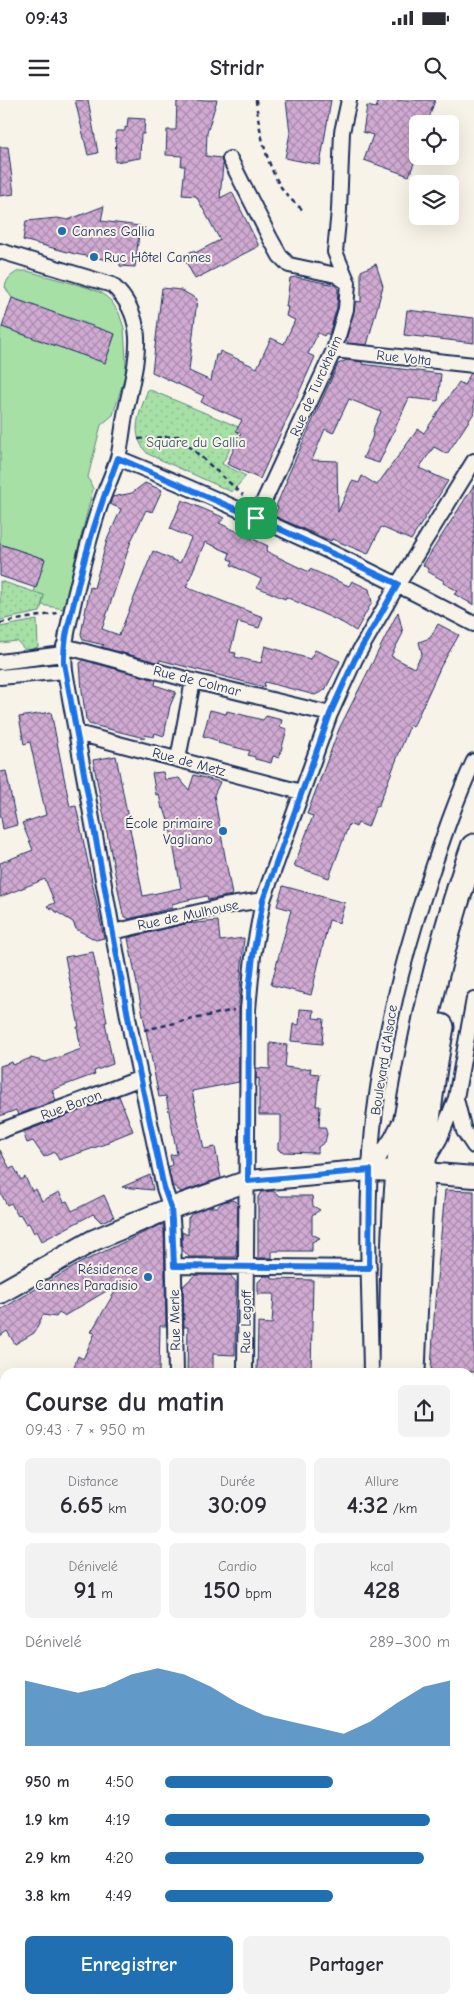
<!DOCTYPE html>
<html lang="fr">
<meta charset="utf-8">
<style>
:root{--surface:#fff;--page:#f2f2f3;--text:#2b2b33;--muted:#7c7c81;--accent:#1f6fb2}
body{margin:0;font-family:"Comic Neue",sans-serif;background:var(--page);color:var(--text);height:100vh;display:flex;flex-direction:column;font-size:19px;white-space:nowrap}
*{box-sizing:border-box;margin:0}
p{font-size:16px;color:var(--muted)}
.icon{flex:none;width:28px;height:28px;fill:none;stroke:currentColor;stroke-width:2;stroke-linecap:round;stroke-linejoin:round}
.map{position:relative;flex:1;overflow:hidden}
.sheet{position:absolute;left:0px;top:1268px;width:475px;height:636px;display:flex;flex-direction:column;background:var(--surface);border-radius:15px 15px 0 0;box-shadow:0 5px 20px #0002}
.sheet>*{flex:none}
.buttons{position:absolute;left:409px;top:15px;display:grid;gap:10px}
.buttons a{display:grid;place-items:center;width:50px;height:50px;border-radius:8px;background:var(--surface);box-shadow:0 5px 20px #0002;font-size:25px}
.pin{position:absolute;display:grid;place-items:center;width:42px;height:42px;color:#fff;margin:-21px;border-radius:10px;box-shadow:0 2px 8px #0006}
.round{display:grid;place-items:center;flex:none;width:52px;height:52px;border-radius:8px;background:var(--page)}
.headline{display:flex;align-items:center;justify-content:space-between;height:85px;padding:0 25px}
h1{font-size:28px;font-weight:600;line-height:38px}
.stats{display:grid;grid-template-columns:repeat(3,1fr);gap:8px;height:85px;padding:5px 25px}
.stats div{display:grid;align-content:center;border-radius:8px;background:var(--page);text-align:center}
.stats b{font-size:25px;font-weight:600}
.stats small{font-size:14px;font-weight:400}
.stats p{font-size:14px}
.chart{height:140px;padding:10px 25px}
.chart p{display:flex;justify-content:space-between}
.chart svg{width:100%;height:90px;margin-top:5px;fill:var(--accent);opacity:.7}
.primary-button{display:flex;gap:10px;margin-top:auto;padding:10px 25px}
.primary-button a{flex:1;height:58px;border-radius:8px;background:var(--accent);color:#fff;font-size:20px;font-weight:600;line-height:58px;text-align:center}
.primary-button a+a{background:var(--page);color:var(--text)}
ul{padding:0 25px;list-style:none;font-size:16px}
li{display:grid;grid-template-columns:80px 60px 1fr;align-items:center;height:38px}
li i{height:12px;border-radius:6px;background:var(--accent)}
.status{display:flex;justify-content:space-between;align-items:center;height:35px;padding:0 25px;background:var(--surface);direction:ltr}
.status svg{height:14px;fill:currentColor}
header{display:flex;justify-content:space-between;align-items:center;height:65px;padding:0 25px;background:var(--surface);font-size:22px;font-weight:600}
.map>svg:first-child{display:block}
</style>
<div class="status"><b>09:43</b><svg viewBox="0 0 49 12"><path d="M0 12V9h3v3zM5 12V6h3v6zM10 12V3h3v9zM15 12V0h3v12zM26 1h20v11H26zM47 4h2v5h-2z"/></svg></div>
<header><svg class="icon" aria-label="menu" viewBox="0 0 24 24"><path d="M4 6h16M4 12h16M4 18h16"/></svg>Stridr<svg class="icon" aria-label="search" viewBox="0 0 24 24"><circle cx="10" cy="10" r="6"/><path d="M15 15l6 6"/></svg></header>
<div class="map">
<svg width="474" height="1903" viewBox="0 0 474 1903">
<defs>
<pattern id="park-dots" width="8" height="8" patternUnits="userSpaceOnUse" patternTransform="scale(1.25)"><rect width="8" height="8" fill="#a6e0a5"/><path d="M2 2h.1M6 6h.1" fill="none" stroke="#8ec090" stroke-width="1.8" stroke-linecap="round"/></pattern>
<pattern id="building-cross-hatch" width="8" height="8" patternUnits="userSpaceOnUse" patternTransform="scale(1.25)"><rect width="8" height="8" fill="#d1aad2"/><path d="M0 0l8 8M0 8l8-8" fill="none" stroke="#a98bae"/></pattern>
</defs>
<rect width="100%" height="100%" fill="#f7f3e8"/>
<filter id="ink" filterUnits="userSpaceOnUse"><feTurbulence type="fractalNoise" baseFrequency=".02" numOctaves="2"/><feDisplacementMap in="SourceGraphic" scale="10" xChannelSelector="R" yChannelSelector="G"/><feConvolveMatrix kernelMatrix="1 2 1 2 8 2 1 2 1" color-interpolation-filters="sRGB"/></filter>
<g filter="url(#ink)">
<path fill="url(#park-dots)" stroke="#608882" d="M 148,289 L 241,328 L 222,364 L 246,376 L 232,392 L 148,354 C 128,333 140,313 148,289 Z
M 0,481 L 44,495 L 40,512 L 0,520 Z
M 37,520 L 38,547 L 26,551 L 17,541 L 0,543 L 0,527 Z"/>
<path fill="#a6e0a5" stroke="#608882" d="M 19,171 L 27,171 L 86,187 L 102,193 L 111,201 L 119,213 L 124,228 L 126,260 L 125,276 L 113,315 L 101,325 L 88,377 L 93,389 L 63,509 L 42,505 L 44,495 L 34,492 L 45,459 L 0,444 L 0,230 L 2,227 L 105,263 L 115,234 L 12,198 L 5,187 C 7,178 11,175 19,171 Z"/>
<path fill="url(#building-cross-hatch)" stroke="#1b2f5e" d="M 75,0 L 88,0 L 98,53 L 88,55 Z
M 177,0 L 217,0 L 207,33 L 206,56 L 221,58 L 223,65 L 220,98 L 232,92 L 259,146 L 195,179 L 183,156 L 194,150 L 195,153 L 220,140 L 196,96 L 182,95 L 185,66 L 181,66 L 182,56 L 166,55 L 167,30 L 176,30 Z
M 286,0 L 331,0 L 320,65 L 285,58 L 290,33 Z
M 379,0 L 435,0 L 427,24 L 418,24 L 418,53 L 409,76 L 364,60 L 373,35 L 363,32 L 367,6 L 376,8 Z
M 128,18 L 145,19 L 144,34 L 141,34 L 140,58 L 115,62 L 116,31 L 125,31 L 125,27 L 127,28 Z
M 0,47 L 8,47 L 14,94 L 0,96 Z
M 104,106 L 101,121 L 140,126 L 135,167 L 120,166 L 120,162 L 75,154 L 23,140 L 26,121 L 57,118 L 68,120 Z
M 376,164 L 383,186 L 367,245 L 348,243 L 346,240 L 354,211 L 355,201 L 361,202 L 361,171 Z
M 296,177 L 335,185 L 338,189 L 337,207 L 329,235 L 326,233 L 324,236 L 318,233 L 308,254 L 315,257 L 260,379 L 227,364 L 241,333 L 236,331 L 242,320 L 201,302 L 204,296 L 152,272 L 162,188 L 181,190 L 197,199 L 189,271 L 211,281 L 216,255 L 219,255 L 220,251 L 257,268 L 271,238 L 284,244 L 295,220 L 286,216 L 288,207 L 286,207 L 290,178 Z
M 12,198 L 115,234 L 105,263 L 2,227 Z
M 407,210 L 474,218 L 474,243 L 404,235 Z
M 347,260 L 362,262 L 362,264 L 441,274 L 438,301 L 409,298 L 379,363 L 363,358 L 372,338 L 374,327 L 381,312 L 349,299 L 333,333 L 325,329 L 312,360 L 337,361 L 338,412 L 352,381 L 359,383 L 362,376 L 377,385 L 418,329 L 424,333 L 459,282 L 464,285 L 471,273 L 474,274 L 474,313 L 447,354 L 434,347 L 419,368 L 448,381 L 411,440 L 381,427 L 368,454 L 332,439 L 331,441 L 274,416 L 278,407 L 276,406 L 287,380 L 286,380 L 338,264 Z
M 145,383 L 162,390 L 152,412 L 146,410 L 131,441 L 102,529 L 119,535 L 153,451 L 180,463 L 191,438 L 170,429 L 182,400 L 225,418 L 219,423 L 268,446 L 266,451 L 288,462 L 309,472 L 310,469 L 349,486 L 352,481 L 369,489 L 372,502 L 356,531 L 343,523 L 286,497 L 285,499 L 257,487 L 261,479 L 231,465 L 233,461 L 228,459 L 230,453 L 205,442 L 186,487 L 263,517 L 259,528 L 238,522 L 230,552 L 236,553 L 235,557 L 261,563 L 265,546 L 310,559 L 315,550 L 340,561 L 325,590 L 315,595 L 265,582 L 264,587 L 160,560 L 159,563 L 101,547 L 104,545 L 83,540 L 81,534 L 90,487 L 94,488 L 107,440 L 121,409 L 110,404 L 112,397 L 132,393 Z
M 474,385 L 474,505 L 454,494 L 458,491 L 443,483 L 444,481 L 427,471 L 428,469 L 423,465 Z
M 0,444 L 45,459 L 36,488 L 0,476 Z
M 398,512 L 403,533 L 391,556 L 414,568 L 422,554 L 419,542 L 430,538 L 438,524 L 459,535 L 441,566 L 413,627 L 410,625 L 378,707 L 376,706 L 368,727 L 358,723 L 356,727 L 349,724 L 329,778 L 294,766 L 313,716 L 307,714 L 339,629 Z
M 84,560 L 156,580 L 155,585 L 176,592 L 170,606 L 164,636 L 155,633 L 154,637 L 145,635 L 144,638 L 89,624 L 86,619 L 82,591 L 80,563 Z
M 210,610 L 226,614 L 227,611 L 263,620 L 266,616 L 282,620 L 280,627 L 287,629 L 279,658 L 273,656 L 271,663 L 255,659 L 255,657 L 248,655 L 250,651 L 218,643 L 219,641 L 203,636 Z
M 51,612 L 70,707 L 76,706 L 104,838 L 96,840 L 76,829 L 73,822 L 47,806 L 55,803 L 45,779 L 0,797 L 0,763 L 33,750 L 22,723 L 46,715 L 30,642 L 24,644 L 19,617 Z
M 116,656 L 143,796 L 181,788 L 170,727 L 164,708 L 162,709 L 159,694 L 156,695 L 152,673 L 163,672 L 165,680 L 179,678 L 189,690 L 194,675 L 220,682 L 214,695 L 232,795 L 208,800 L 207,796 L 183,801 L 172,804 L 172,808 L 129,819 L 123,815 L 93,660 Z
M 6,671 L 17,725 L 3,729 L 0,712 L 0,672 Z
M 283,786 L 345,803 L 339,823 L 329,820 L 311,895 L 271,885 L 291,810 L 277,806 Z
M 218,821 L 220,841 L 244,838 L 239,902 L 239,982 L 192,991 L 204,1049 L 215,1047 L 221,1078 L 181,1092 L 172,1085 L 168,1067 L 172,1065 L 170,1055 L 177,1054 L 166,996 L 159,997 L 128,838 L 185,824 Z
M 93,852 L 107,922 L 105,922 L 113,964 L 94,971 L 95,974 L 52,990 L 56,1000 L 18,1015 L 16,1010 L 0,1016 L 0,966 L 12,962 L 13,965 L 31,958 L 46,962 L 81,949 L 77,927 L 79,927 L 65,857 Z
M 300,909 L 314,910 L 313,918 L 324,919 L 322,944 L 291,941 L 293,924 L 299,925 Z
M 270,943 L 287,945 L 285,967 L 302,969 L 311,968 L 310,973 L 319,974 L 316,1006 L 320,1006 L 319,1027 L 325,1027 L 327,1034 L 325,1042 L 318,1047 L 318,1053 L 281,1052 L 278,1049 L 278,1043 L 281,1040 L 281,1015 L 259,1015 L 259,978 L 256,979 L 256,968 L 270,969 Z
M 119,996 L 133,1031 L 108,1041 L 108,1043 L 59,1060 L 55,1052 L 44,1057 L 33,1041 L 27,1043 L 23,1032 Z
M 0,1050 L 10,1069 L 14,1067 L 21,1080 L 25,1077 L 32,1091 L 36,1089 L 42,1101 L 59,1092 L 64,1102 L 67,1101 L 72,1111 L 104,1095 L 114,1117 L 101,1122 L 93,1114 L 42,1141 L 37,1131 L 34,1133 L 29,1123 L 26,1124 L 20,1114 L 18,1116 L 11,1103 L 7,1105 L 0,1092 Z
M 150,1075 L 153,1090 L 122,1087 Z
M 445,1090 L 474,1091 L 474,1272 L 436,1272 L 436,1270 L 431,1270 L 435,1201 Z
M 273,1091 L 280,1096 L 312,1096 L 313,1106 L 320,1110 L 312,1115 L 312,1134 L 320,1138 L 312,1142 L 312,1151 L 272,1151 L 272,1158 L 258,1158 L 258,1097 L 261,1092 Z
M 232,1100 L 238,1103 L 236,1157 L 189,1157 L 182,1149 L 182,1132 L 188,1135 L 188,1118 L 192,1113 L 208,1107 L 217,1107 L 223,1102 Z
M 160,1125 L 164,1125 L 164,1132 L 166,1226 L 160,1226 L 159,1272 L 72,1272 L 78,1256 L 83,1259 L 95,1233 L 91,1232 L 120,1183 L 64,1216 L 59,1213 L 56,1217 L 43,1215 L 34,1233 L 15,1244 L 7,1231 L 0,1236 L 0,1210 L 82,1162 Z
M 195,1175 L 230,1175 L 236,1182 L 235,1255 L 213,1254 L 213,1272 L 187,1272 L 188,1227 L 184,1227 L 183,1186 Z
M 264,1176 L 272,1176 L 272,1179 L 313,1180 L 311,1272 L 257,1272 L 258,1223 L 272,1224 L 274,1194 L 258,1194 L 258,1182 Z"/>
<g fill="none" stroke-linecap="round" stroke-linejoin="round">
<defs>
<path id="lane" d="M 470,1596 L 474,1596"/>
<path id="street" d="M 230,59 L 270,138 L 280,156 L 289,165 L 336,175 L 348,183
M 0,151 L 112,185 C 150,219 136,262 127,305 C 123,322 122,341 118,358 C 114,371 108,384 103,397 C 91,429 83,463 75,496 C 70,520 62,545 65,571 L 131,933 L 164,1088 L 171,1108 L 173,1132 L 176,1272
M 334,250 L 474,265
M 118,358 C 239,407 358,463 474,524
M 256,418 L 334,250 L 346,209 L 348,183 L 335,152 L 339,110 L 342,32 L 349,0
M 64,546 L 193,581 L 330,614
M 0,562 L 63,554
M 0,577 L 65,571
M 77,633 L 301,692
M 178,659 L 193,581
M 113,832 L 224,806 L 263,800
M 456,999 L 464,1031 L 474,1046
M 0,1031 L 141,978
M 428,1059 L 440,1038 L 456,998 L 474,899
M 371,1069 L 392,1038 L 399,1024
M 174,1166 L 369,1168
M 245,1272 L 248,909 L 253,856 L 263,800 L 330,614 L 355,559 L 398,484 L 474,361
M 371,1272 C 370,1205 366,1136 370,1069 C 375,969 398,872 430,777 C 443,738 456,699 474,661
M 0,1421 L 5,1421
M 0,1479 L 5,1491
M 0,1734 L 5,1745
M 0,1838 L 5,1851
M 23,1899 L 24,1903
M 112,1899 L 113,1903
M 167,1899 L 169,1903
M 337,1903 L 337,1899"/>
<path id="secondary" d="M 0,1193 L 94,1140 L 171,1108 L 248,1081 L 370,1070 L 399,1071 L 474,1077"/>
<path id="highway" d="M 392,1272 C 393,1206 393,1138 399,1071 C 402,1042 408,1014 413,985 C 427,904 446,825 474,747
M 412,1272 C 417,1157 419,1041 441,927
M 470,1497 L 474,1500
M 363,1903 L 363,1899
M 383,1903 L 383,1899"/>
</defs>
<use href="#lane" stroke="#1b2f5e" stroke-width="11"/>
<use href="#street" stroke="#1b2f5e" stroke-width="18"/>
<use href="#secondary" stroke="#1b2f5e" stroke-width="24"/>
<use href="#highway" stroke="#1b2f5e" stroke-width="29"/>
<path stroke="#1b2f5e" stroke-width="2.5" stroke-dasharray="5 4" stroke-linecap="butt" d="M 256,0 C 258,27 268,74 287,95 C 292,101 298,106 304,111
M 138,339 L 178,336 L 243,395
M 0,523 L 57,513
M 144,930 L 234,910
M 470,1475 L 474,1471
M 470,1899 L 470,1903
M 418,1903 L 418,1899"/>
<use href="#lane" stroke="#f7f3e8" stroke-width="7"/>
<use href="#street" stroke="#f7f3e8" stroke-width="14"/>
<use href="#secondary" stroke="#f7f3e8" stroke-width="20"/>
<use href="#highway" stroke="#f7f3e8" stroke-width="25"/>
</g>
</g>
<g fill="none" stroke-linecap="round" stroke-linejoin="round" filter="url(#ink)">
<defs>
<path id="route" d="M 118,358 L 256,418 L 398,484 L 355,559 L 330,614 L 263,800 L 253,856 L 249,890 L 248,1081 L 370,1070 L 369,1168 L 174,1166 L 172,1121 L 171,1108 L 164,1088 L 131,933 L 64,563 C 63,543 69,522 74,502 C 85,453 100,405 118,358 Z"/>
</defs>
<use href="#route" stroke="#fff" stroke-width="10"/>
<use href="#route" stroke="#1a73e8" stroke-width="6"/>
</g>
<g fill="#1f6fb2" stroke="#f7f3e8" stroke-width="2">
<circle cx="62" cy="131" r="5"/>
<circle cx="94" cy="157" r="5"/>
<circle cx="223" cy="731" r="5"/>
<circle cx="148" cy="1177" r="5"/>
</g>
<g text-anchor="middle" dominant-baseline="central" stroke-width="4" stroke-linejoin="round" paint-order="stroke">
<g font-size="14" fill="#1b2f5e" stroke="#f7f3e8" text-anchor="start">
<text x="72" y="131">Cannes Gallia</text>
<text x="104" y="157">Ruc Hôtel Cannes</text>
<text x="213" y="723" text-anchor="end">École primaire<tspan x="213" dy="16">Vagliano</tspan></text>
<text x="138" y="1169" text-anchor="end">Résidence<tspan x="138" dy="16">Cannes Paradisio</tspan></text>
</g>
<g font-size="14" fill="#1b2f5e" stroke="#f7f3e8">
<text transform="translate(404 258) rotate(6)">Rue Volta</text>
<text transform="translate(316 286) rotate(-66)">Rue de Turckheim</text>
<text transform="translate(197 581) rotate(14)">Rue de Colmar</text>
<text transform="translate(189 662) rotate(15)">Rue de Metz</text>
<text transform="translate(188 815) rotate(-12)">Rue de Mulhouse</text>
<text transform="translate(384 960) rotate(-81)">Boulevard d'Alsace</text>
<text transform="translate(71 1005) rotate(-20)">Rue Baron</text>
<text transform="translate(175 1220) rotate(-91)">Rue Merle</text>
<text transform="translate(246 1222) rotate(-89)">Rue Legoff</text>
</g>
<g font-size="14" fill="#37526c" stroke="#f7f3e8">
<text x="196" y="342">Square du Gallia</text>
</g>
</g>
</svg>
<div class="buttons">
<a><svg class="icon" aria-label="locate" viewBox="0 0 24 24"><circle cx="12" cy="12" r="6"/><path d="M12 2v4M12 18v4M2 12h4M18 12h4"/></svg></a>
<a><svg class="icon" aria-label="layers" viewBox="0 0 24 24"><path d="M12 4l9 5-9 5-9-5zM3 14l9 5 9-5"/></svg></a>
</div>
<div class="pin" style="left:256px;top:418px;background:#1e9e55"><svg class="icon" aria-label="arrive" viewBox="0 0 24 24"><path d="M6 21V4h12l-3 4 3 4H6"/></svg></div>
<section class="sheet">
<div class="headline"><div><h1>Course du matin</h1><p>09:43 · 7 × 950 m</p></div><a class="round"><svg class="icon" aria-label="share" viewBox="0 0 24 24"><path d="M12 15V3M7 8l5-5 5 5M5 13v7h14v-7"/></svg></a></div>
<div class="stats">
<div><p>Distance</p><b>6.65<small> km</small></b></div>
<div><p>Durée</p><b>30:09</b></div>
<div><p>Allure</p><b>4:32<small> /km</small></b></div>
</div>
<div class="stats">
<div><p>Dénivelé</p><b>91<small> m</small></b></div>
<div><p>Cardio</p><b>150<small> bpm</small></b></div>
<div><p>kcal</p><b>428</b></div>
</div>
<div class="chart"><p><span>Dénivelé</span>289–300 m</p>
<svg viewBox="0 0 160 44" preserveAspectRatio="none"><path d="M0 44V12L10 15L20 18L30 15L40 9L50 6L60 9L70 15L80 23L90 29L100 32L110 35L120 38L130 32L140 23L150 15L160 12V44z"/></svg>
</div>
<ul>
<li><b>950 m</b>4:50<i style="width:59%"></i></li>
<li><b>1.9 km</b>4:19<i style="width:93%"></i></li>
<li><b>2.9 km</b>4:20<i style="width:91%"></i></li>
<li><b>3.8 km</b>4:49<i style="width:59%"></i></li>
</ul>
<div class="primary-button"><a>Enregistrer</a><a>Partager</a></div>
</section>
</div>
